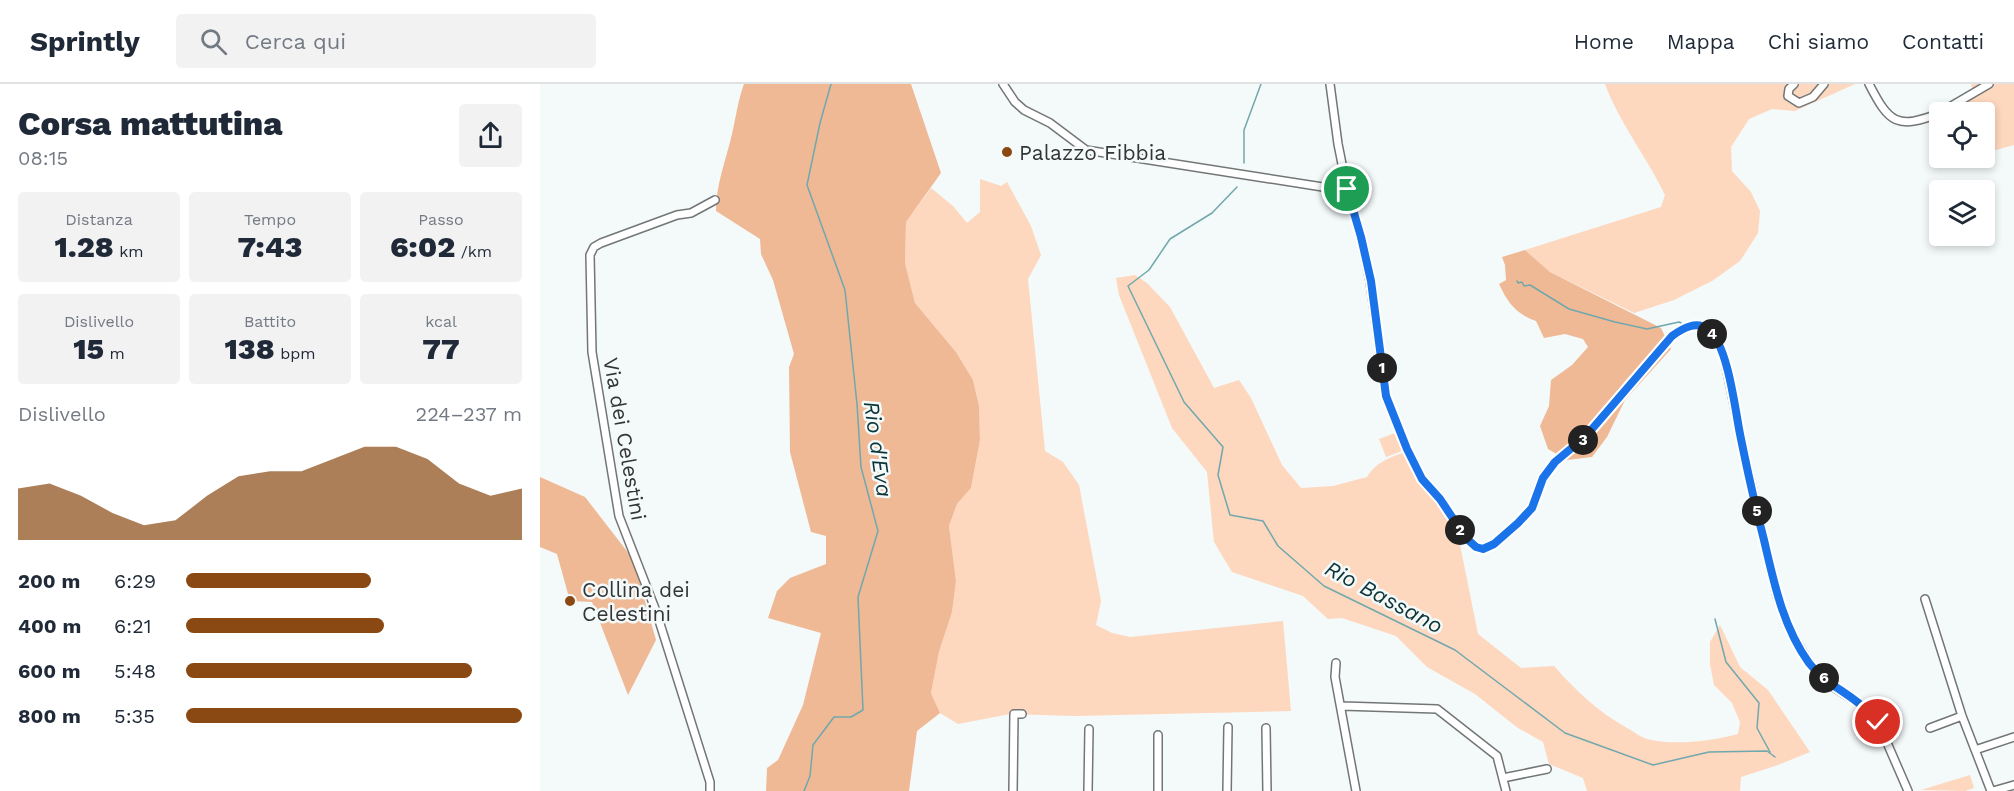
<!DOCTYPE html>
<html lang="it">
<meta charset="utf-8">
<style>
:root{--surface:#fff;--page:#f2f2f3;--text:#1f2937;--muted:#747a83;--line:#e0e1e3;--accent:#8a4913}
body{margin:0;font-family:"Work Sans",sans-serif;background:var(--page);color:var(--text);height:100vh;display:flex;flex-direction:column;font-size:22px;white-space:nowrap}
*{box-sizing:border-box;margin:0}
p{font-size:20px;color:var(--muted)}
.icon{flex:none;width:33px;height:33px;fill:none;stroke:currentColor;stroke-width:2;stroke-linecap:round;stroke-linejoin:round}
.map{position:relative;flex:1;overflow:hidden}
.drawer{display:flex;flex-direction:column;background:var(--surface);width:540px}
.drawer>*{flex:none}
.tools{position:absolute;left:1389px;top:18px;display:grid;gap:12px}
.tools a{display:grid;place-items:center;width:66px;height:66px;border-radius:6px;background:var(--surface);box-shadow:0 3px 9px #0003;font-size:30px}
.pin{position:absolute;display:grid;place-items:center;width:51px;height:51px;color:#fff;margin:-26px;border:3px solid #fff;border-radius:50%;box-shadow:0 2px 6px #0007}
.km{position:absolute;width:30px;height:30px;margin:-15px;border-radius:50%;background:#222;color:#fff;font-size:16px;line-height:30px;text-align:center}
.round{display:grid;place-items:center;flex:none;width:63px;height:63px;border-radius:6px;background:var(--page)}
.head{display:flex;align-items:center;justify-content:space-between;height:102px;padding:0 18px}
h1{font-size:33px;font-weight:800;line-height:45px}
.metrics{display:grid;grid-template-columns:repeat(3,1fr);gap:9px;height:102px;padding:6px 18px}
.metrics div{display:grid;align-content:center;border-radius:6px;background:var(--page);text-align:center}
.metrics b{font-size:30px;font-weight:800}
.metrics small{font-size:16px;font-weight:400}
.metrics p{font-size:16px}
.chart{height:168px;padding:12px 18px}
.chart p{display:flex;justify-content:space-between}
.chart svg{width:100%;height:108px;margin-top:6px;fill:var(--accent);opacity:.7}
ul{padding:0 18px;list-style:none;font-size:20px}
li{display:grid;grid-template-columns:96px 72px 1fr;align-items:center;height:45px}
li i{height:15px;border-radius:8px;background:var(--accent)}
header{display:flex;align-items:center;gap:36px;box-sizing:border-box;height:84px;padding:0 30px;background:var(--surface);border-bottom:2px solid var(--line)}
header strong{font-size:28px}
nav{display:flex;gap:33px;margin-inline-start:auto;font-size:21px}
.search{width:420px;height:54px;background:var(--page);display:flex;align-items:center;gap:15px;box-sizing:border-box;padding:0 21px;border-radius:6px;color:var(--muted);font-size:22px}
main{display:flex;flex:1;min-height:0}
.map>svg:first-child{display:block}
</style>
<header>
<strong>Sprintly</strong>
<div class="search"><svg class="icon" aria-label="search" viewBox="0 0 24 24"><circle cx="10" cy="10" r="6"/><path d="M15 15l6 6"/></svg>Cerca qui</div>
<nav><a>Home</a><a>Mappa</a><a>Chi siamo</a><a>Contatti</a></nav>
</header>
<main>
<section class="drawer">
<div class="head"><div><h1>Corsa mattutina</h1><p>08:15</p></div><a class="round"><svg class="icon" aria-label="share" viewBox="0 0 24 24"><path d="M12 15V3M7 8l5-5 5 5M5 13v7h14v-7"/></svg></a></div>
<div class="metrics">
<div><p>Distanza</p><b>1.28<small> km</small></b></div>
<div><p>Tempo</p><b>7:43</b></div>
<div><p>Passo</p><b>6:02<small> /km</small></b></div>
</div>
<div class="metrics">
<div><p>Dislivello</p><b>15<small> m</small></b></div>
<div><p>Battito</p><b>138<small> bpm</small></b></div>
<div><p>kcal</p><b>77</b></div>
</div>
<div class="chart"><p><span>Dislivello</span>224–237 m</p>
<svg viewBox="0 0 160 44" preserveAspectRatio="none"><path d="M0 44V23L10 21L20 26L30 33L40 38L50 36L60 26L70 18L80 16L90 16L100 11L110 6L120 6L130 11L140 21L150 26L160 23V44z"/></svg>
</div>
<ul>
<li><b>200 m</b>6:29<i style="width:55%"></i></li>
<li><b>400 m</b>6:21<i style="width:59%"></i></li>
<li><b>600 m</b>5:48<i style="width:85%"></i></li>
<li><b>800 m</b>5:35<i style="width:100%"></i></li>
</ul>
</section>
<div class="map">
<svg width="1474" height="707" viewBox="0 0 1474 707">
<rect width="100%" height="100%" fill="#f4f9f9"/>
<path fill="#fdd7be" d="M 1065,0 L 1315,0 L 1255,27 L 1232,25 L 1209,35 L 1191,63 L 1192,87 L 1211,108 L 1220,127 L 1218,149 L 1200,177 L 1172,197 L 1134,216 L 1094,229 L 1010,188 L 985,166 L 1121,123 L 1125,111 C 1107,73 1080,40 1065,0 Z
M 1431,0 L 1474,0 L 1474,61 L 1445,69 L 1444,28 L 1404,28 L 1433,8 Z
M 440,95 L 461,102 L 467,98 L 491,142 L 501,171 L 488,195 L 505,367 L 523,378 L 539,401 L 561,517 L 556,541 L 572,549 L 590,553 L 743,537 L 751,627 L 535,632 L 470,630 L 418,640 L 400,629 L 391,609 L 399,568 L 412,528 L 416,497 L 409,442 L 417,420 L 431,404 L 440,356 L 439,322 L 433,296 L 416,268 L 375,219 L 365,179 L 366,138 L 391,104 L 413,122 L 427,139 L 440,128 Z
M 595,191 L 607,199 L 630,223 L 674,304 L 699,296 L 711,314 L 742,381 L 761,404 L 793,402 L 827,393 C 836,378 849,374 865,368 L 918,451 L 938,550 L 981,584 L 1014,582 C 1036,607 1057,627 1087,644 C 1093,647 1100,653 1107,655 C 1133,662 1172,657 1198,650 L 1200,638 L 1192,619 L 1174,601 L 1170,580 L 1170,558 L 1180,541 L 1200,583 L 1228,606 L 1270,668 L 1238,681 L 1201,693 L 1200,707 L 1047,707 L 1043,694 L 1009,680 L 1003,658 L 978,644 L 935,610 L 887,583 L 856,552 L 802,534 L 788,535 L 763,512 L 692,488 L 674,458 L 667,388 L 632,344 L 579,211 L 576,194 Z
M 855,349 L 862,367 L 846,373 L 839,355 Z
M 1430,691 L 1434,704 L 1425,707 L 1381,706 Z"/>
<path fill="#efb995" d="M 204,0 L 371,0 L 401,89 L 366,138 L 365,179 L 375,219 L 416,268 L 433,296 L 439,322 L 440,356 L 431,404 L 417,420 L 409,442 L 416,497 L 412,528 L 399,568 L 391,609 L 400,629 L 377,647 L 369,707 L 226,707 L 227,684 L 238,676 L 263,621 L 281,549 L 228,534 L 237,507 L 250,494 L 286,480 L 286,452 L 271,448 L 250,368 L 249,283 L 254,270 L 233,196 L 221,170 L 220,155 L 176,127 C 176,100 186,76 192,50 C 196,33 198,16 204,0 Z
M 985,166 L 1010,188 L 1121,244 L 1131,265 L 1085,316 L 1067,353 L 1052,373 L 1027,376 L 1008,365 L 1000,342 L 1009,322 L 1011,296 L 1032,281 L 1048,263 L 1043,255 L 1025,250 L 1004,254 L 996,237 C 976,230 968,219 959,200 L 966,196 L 965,181 L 962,173 Z
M 0,393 L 45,413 L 93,475 L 116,556 L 88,611 L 52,518 L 30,517 L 17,470 L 0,463 Z"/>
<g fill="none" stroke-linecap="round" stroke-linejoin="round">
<path stroke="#70a8ad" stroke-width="1.5" d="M 704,79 L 704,46 L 721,0
M 697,103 L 672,129 L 630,155 L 609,186 L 588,202 L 644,318 L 683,363 L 678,391 L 690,431 L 723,437 L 738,462 L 784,502 L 915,566 L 1025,649 L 1113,681 L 1169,668 L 1227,667 L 1235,673
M 977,197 L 978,199 L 982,198 L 984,202 L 990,201 L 1029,225 L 1075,238 L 1107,245 L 1139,238 L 1145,241
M 1175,535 L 1186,578 L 1219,619 L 1217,644 L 1230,668
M 264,707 L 270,692 L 273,661 L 294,633 L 311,633 L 323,626 L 318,513 L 338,447 L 321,383 L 317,320 L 305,206 L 267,101 L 280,39 L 291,0"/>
<defs>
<path id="minor" d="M 463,0 L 475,18 L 484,26 L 510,39 L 546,66 L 789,104 L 807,105
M 790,0 L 798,60 L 807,105 L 821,153 L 830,197 L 846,312 L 867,365 L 882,395 L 900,415 L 925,454 L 936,463 L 943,465 L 954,460 L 978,439 L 992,424 L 1003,394 L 1015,378 L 1046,352 L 1132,252 L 1142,245 L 1156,241 L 1170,247 L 1179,259 L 1185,277 L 1203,364 L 1237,512 L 1250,546 L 1270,580 L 1292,602 L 1321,621 L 1338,638 L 1368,707
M 1254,0 L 1249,5 L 1248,12 L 1259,19 L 1273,13 L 1284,0
M 1329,0 C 1349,39 1357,46 1400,29
M 1401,28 L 1449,0
M 1385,515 L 1422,632 L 1451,707
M 796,579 L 795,593 L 816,707
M 802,622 L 897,625 L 957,672 L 966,707
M 726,644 L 727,707
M 1390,644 L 1422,632
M 1435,666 L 1474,653
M 963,694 L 1007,685
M 170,707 L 170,698 L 116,527 L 79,432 L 52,268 L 50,171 L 54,163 L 61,159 L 137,131 L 151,129 L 175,116
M 473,707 L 474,630 L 482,630
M 548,707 L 549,645
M 618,707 L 618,651
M 687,707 L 688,643
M 1453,707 L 1474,701"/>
</defs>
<use href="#minor" stroke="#727677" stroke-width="10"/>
<use href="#minor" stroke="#fff" stroke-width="7"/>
</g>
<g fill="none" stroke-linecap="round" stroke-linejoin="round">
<defs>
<path id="route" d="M 807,105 L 821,153 L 831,197 L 846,312 L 867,365 L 882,395 L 900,415 L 926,454 L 936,463 L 943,465 L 954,460 L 978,439 L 992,424 L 1003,394 L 1015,378 L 1046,352 L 1132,252 C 1143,244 1157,236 1169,246 C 1188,262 1195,325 1200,350 C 1207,385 1215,421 1224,456 C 1234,499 1243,543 1269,579 C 1283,598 1305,607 1322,622 C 1328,627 1333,633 1338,638"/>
</defs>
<use href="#route" stroke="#fff" stroke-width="12"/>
<use href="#route" stroke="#1a73e8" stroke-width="8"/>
</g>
<g fill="#8a4913" stroke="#f4f9f9" stroke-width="2">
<circle cx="467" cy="68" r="6"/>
<circle cx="30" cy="517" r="6"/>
</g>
<g text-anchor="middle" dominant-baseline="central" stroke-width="5" stroke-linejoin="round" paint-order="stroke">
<g font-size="21" fill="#333435" stroke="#f4f9f9" text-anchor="start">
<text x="479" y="68">Palazzo Fibbia</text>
<text x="42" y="505">Collina dei<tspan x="42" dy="24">Celestini</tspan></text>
</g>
<g font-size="21" fill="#333435" stroke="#f4f9f9">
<text transform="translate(85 355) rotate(80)">Via dei Celestini</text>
</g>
<g font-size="22" font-style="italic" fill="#0d3538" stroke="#f4f9f9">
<text transform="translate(338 365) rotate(82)">Rio d'Eva</text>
<text transform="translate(844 513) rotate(28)">Rio Bassano</text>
</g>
</g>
</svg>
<div class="tools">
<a><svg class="icon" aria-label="locate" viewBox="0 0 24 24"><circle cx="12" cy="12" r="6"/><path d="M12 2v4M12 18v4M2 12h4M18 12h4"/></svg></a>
<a><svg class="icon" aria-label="layers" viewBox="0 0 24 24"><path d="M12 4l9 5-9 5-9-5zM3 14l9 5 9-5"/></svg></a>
</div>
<div class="pin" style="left:807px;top:105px;background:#1e9e55"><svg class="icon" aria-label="arrive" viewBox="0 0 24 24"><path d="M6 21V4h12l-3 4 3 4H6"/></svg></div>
<div class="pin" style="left:1338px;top:638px;background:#d93025"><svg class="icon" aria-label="check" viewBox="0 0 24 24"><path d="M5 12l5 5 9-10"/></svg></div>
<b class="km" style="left:842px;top:284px">1</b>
<b class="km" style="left:920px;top:446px">2</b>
<b class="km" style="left:1043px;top:356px">3</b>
<b class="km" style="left:1172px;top:250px">4</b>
<b class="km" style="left:1217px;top:427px">5</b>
<b class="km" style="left:1284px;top:594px">6</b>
</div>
</main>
